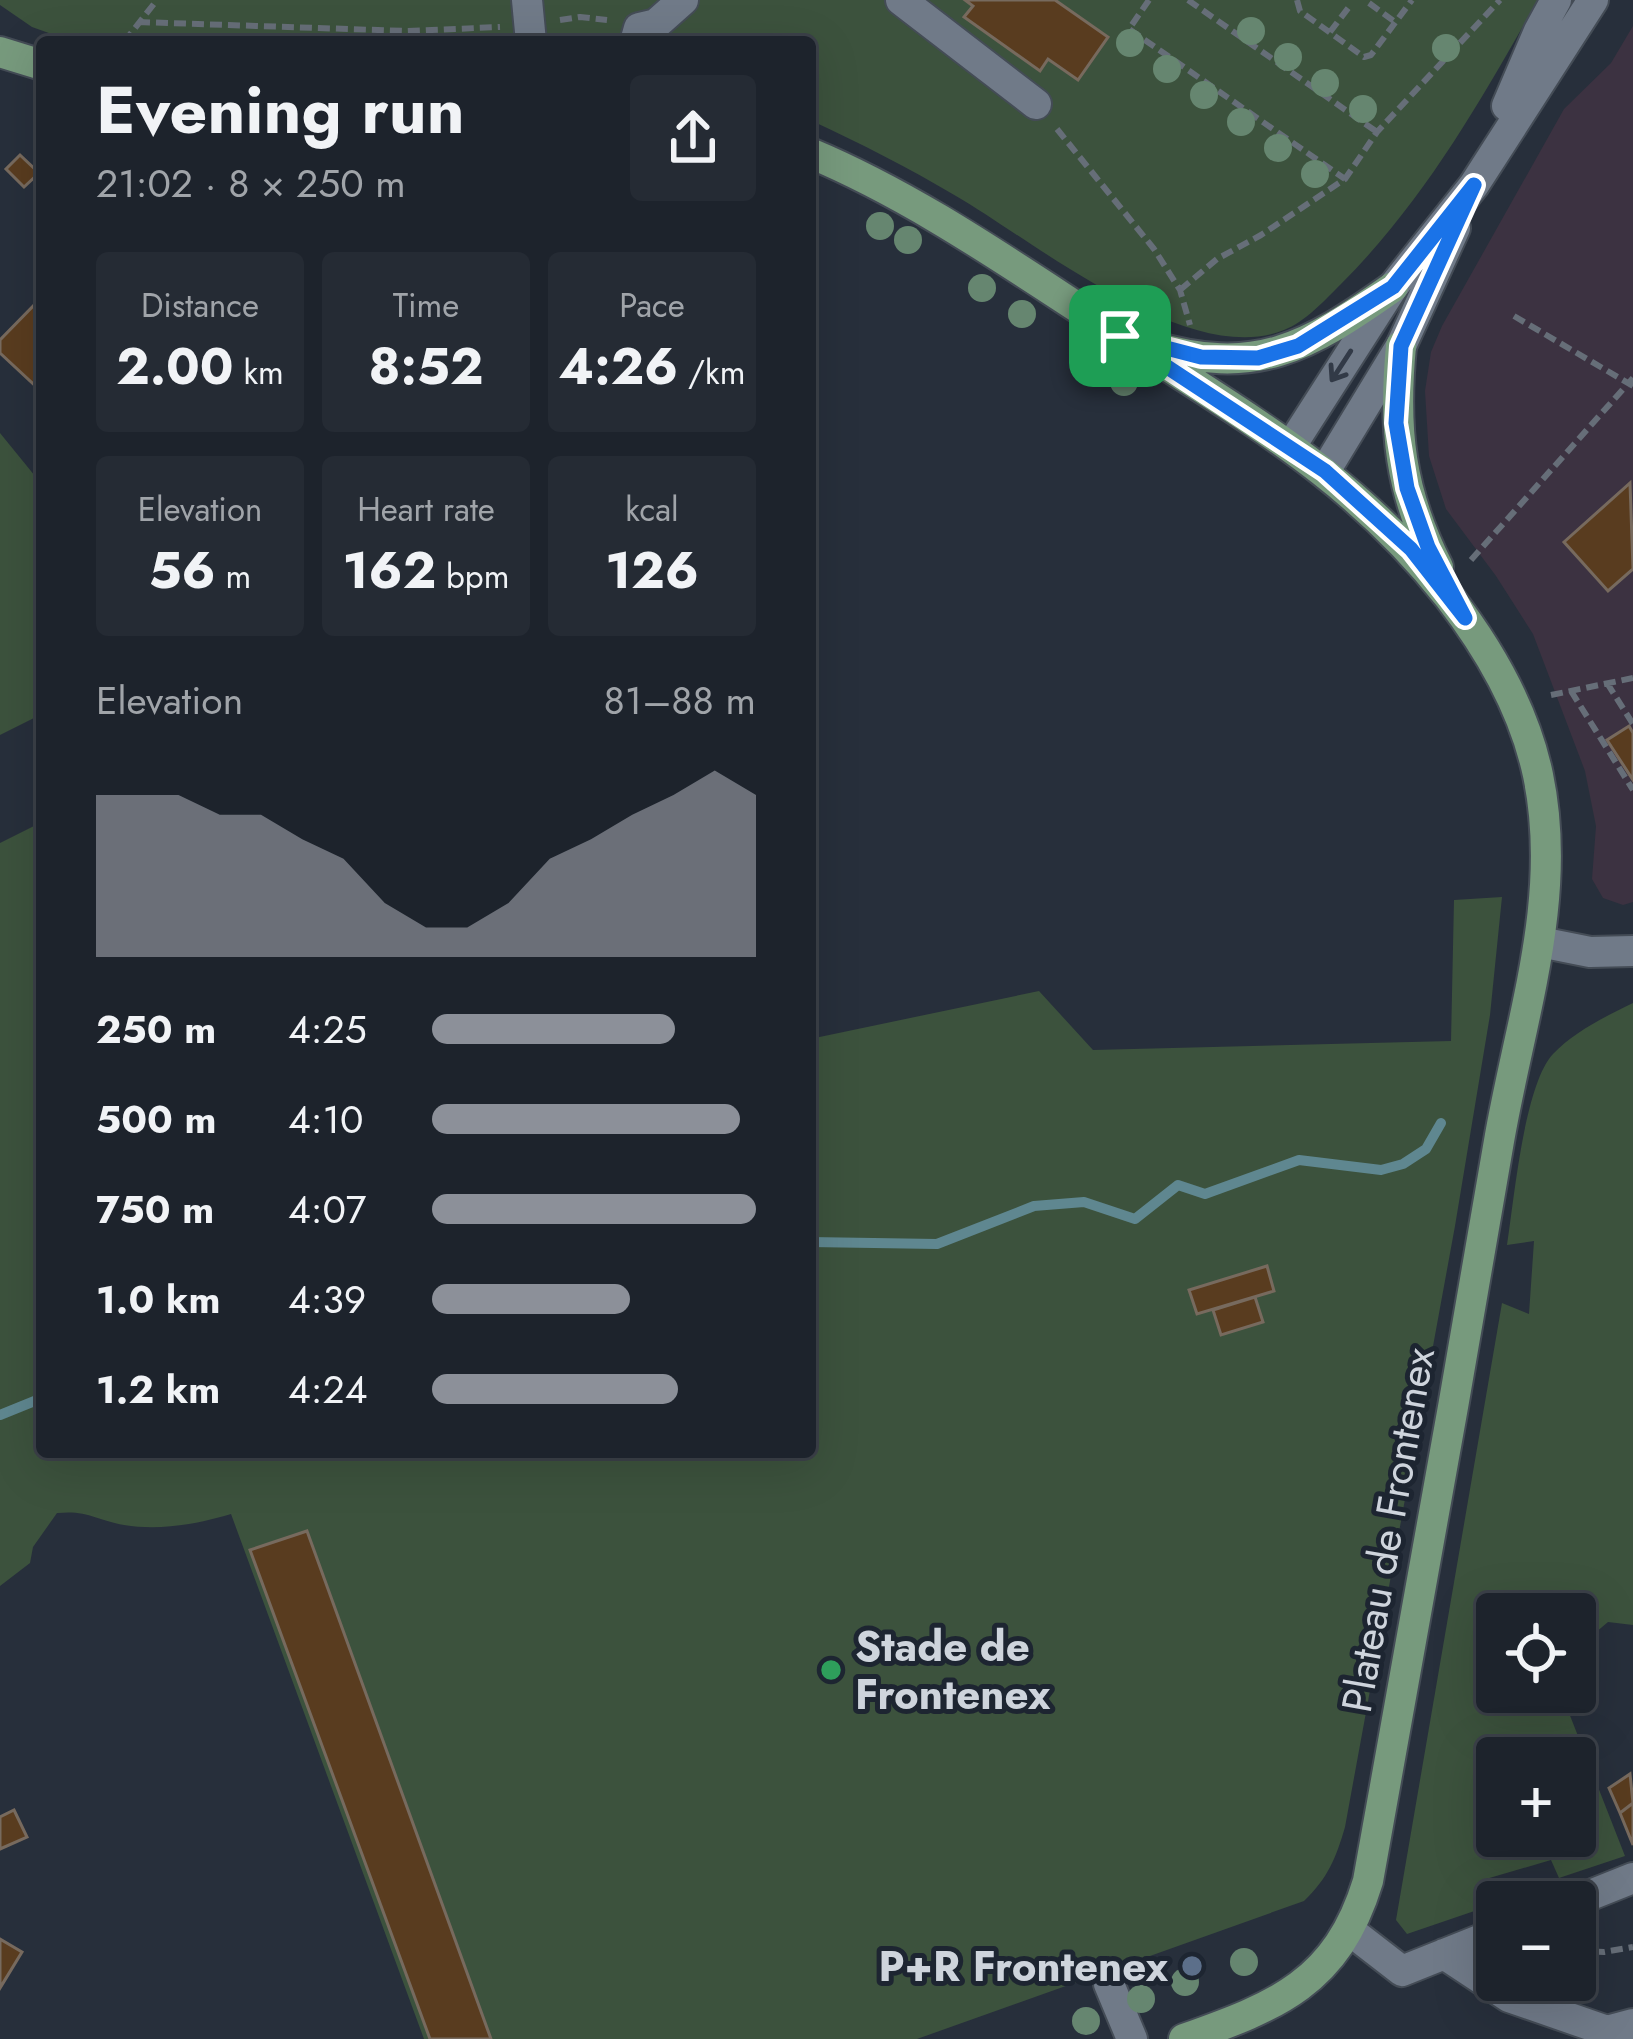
<!DOCTYPE html>
<meta charset="utf-8">
<style>
:root{--surface:#1d232c;--page:#252b34;--text:#f1f3f6;--muted:#a0a4a9;--line:#3b4048;--accent:#8c9099}
body{margin:0;font-family:Jost,sans-serif;background:var(--page);color:var(--text);height:100vh;display:flex;flex-direction:column;font-size:45px;white-space:nowrap}
*{box-sizing:border-box;margin:0}
p{font-size:39px;color:var(--muted)}
.icon{flex:none;width:66px;height:66px;fill:none;stroke:currentColor;stroke-width:2;stroke-linecap:round;stroke-linejoin:round}
.map{position:relative;flex:1;overflow:hidden}
.sheet{position:absolute;left:36px;top:36px;width:780px;height:1422px;display:flex;flex-direction:column;background:var(--surface);border-radius:12px;box-shadow:0 12px 48px #0002,0 0 0 3px var(--line)}
.sheet>*{flex:none}
.buttons{position:absolute;left:1476px;top:1593px;display:grid;gap:24px}
.buttons a{display:grid;place-items:center;width:120px;height:120px;border-radius:12px;background:var(--surface);box-shadow:0 12px 48px #0002,0 0 0 3px var(--line);font-size:60px}
.pin{position:absolute;display:grid;place-items:center;width:102px;height:102px;color:#fff;margin:-51px;border-radius:24px;box-shadow:0 6px 18px #0006}
.round{display:grid;place-items:center;flex:none;width:126px;height:126px;border-radius:12px;background:var(--page)}
.headline{display:flex;align-items:center;justify-content:space-between;height:204px;padding:0 60px}
h1{font-size:66px;font-weight:700;line-height:90px}
.stats{display:grid;grid-template-columns:repeat(3,1fr);gap:18px;height:204px;padding:12px 60px}
.stats div{display:grid;align-content:center;border-radius:12px;background:var(--page);text-align:center}
.stats b{font-size:51px;font-weight:700}
.stats small{font-size:33px;font-weight:400}
.stats p{font-size:33px}
.chart{height:336px;padding:24px 60px}
.chart p{display:flex;justify-content:space-between}
.chart svg{width:100%;height:216px;margin-top:12px;fill:var(--accent);opacity:.7}
ul{padding:0 60px;list-style:none;font-size:39px}
li{display:grid;grid-template-columns:192px 144px 1fr;align-items:center;height:90px}
li i{height:30px;border-radius:15px;background:var(--accent)}
.map>svg:first-child{display:block}
</style>
<div class="map">
<svg width="1633" height="2039" viewBox="0 0 1633 2039">
<rect width="100%" height="100%" fill="#272f3b"/>
<path fill="#3c3241" d="M 1633,26 L 1633,902 L 1623,905 L 1603,898 L 1592,879 L 1596,826 L 1585,771 L 1533,634 L 1496,576 L 1446,509 L 1429,456 L 1425,391 L 1431,352 L 1442,326 L 1564,109 L 1611,63 Z"/>
<path fill="#3c523d" fill-rule="evenodd" d="M 0,0 L 1538,0 C 1480,102 1425,200 1341,284 C 1325,300 1305,322 1284,330 C 1190,369 1035,242 956,196 C 909,168 860,143 810,120 L 810,42 L 74,42 L 32,27 L 0,5 Z
M 0,433 L 35,476 L 42,478 L 42,714 L 0,735 Z
M 42,822 L 42,1452 L 810,1452 L 810,1039 L 1039,991 L 1093,1050 L 1451,1041 L 1454,900 L 1502,897 L 1490,1015 L 1455,1226 L 1345,1827 C 1336,1858 1328,1878 1304,1901 L 917,2039 L 424,2039 L 231,1514 C 198,1524 160,1531 124,1525 C 97,1520 87,1510 57,1513 L 33,1547 L 30,1563 L 0,1586 L 0,843 Z
M 1633,1003 L 1633,1625 L 1608,1622 L 1582,1644 L 1575,1663 L 1575,1614 L 1497,1614 L 1497,1692 L 1570,1692 L 1569,1713 L 1625,1856 L 1559,1878 L 1551,1860 L 1486,1879 L 1492,1905 L 1407,1934 L 1396,1920 L 1502,1303 L 1529,1314 L 1534,1241 L 1507,1245 C 1514,1201 1524,1085 1553,1054 C 1574,1032 1606,1016 1633,1003 ZM 1497,1758 L 1575,1758 L 1575,1836 L 1497,1836 Z"/>
<g fill="none" stroke-linecap="round" stroke-linejoin="round">
<path stroke="#5f8790" stroke-width="10" d="M 810,1242 L 937,1244 L 1034,1206 L 1084,1202 L 1135,1219 L 1178,1185 L 1205,1194 L 1299,1160 L 1381,1170 L 1403,1164 L 1426,1149 L 1441,1123
M 0,1415 L 42,1398"/>
</g>
<path fill="#593c1f" stroke="#776a5e" stroke-width="3" d="M 965,0 L 1055,0 L 1108,37 L 1078,80 L 1048,59 L 1040,71 L 964,17 L 973,6 Z
M 20,155 L 39,173 L 24,187 L 6,169 Z
M 42,297 L 42,392 L 0,353 L 0,340 Z
M 1630,483 L 1633,569 L 1608,591 L 1564,542 Z
M 1629,726 L 1633,733 L 1633,780 L 1607,740 Z
M 1267,1266 L 1274,1291 L 1197,1314 L 1189,1290 Z
M 1255,1297 L 1263,1322 L 1221,1335 L 1213,1310 Z
M 307,1531 L 491,2039 L 430,2039 L 250,1550 Z
M 1630,1774 L 1633,1803 L 1620,1813 L 1609,1788 Z
M 1633,1803 L 1633,1845 L 1620,1813 Z
M 14,1810 L 27,1837 L 0,1849 L 0,1817 Z
M 0,1939 L 22,1952 L 0,1988 Z"/>
<g fill="none" stroke-linecap="round" stroke-linejoin="round">
<defs>
<path id="minor" d="M 527,0 L 531,42
M 901,0 L 1036,104
M 635,42 L 639,28 L 656,24 L 683,0
M 1507,106 L 1539,31 L 1556,0
M 1291,446 L 1393,287 L 1474,185 L 1593,0
M 1325,471 L 1401,346 L 1455,228
M 1540,942 L 1590,952 L 1633,951
M 1573,1902 L 1633,1878
M 1349,1930 L 1402,1971 L 1497,1933
M 1444,1954 L 1509,1997 L 1607,2031 L 1633,2024
M 1109,1984 L 1132,2039"/>
<path id="major" d="M 0,52 L 42,65
M 810,153 C 920,199 1020,271 1120,335 C 1246,418 1353,475 1449,597 C 1490,650 1524,709 1538,775 C 1564,899 1520,1019 1499,1141 C 1457,1388 1413,1634 1368,1881 C 1337,1983 1277,2006 1184,2039
M 1149,345 C 1256,378 1308,347 1393,287
M 1401,346 C 1393,429 1400,492 1438,567"/>
</defs>
<use href="#minor" stroke="#444c56" stroke-width="34"/>
<use href="#major" stroke="#444c56" stroke-width="34"/>
<path stroke="#666e78" stroke-width="6" stroke-dasharray="12 6" stroke-linecap="butt" d="M 1149,0 L 1129,29 L 1345,179
M 1188,0 L 1377,132
M 1297,0 L 1300,11 L 1364,57 L 1371,55 L 1412,0
M 1369,3 L 1395,22
M 560,20 L 580,17 L 607,20
M 138,22 L 407,31 L 500,27
M 1330,32 L 1349,7
M 124,42 L 157,0
M 1057,129 L 1154,249 L 1180,290 L 1190,325
M 1180,290 L 1217,259 L 1261,235 L 1345,179 L 1377,132 L 1500,0
M 1514,316 L 1633,386
M 1471,560 L 1633,378
M 1607,683 L 1633,724
M 1571,691 L 1633,790
M 1551,695 L 1633,678
M 1575,1951 L 1604,1952 L 1633,1947"/>
<use href="#minor" stroke="#707a88" stroke-width="30"/>
<use href="#major" stroke="#779a7d" stroke-width="30"/>
</g>
<g fill="#668670">
<circle cx="1251" cy="31" r="14"/>
<circle cx="1130" cy="43" r="14"/>
<circle cx="1446" cy="48" r="14"/>
<circle cx="1288" cy="57" r="14"/>
<circle cx="1167" cy="69" r="14"/>
<circle cx="1325" cy="83" r="14"/>
<circle cx="1204" cy="95" r="14"/>
<circle cx="1363" cy="109" r="14"/>
<circle cx="1241" cy="122" r="14"/>
<circle cx="1278" cy="148" r="14"/>
<circle cx="1315" cy="174" r="14"/>
<circle cx="880" cy="226" r="14"/>
<circle cx="908" cy="240" r="14"/>
<circle cx="982" cy="288" r="14"/>
<circle cx="1022" cy="314" r="14"/>
<circle cx="1124" cy="382" r="14"/>
<circle cx="1244" cy="1962" r="14"/>
<circle cx="1185" cy="1982" r="14"/>
<circle cx="1141" cy="1999" r="14"/>
<circle cx="1086" cy="2021" r="14"/>
</g>
<defs><path id="oneway-shaft" d="M-6 0H5M1.5-3L5.5 0L1.5 3" fill="none" stroke-width="1.6" stroke-linecap="round" stroke-linejoin="round" transform="scale(3)"/></defs>
<use stroke="#323a47" href="#oneway-shaft" transform="translate(1341 366) rotate(123)"/>
<g fill="none" stroke-linecap="round" stroke-linejoin="round">
<defs>
<path id="route" d="M 1474,185 L 1401,346 L 1396,423 L 1407,488 L 1428,547 L 1465,618 L 1411,549 L 1325,471 L 1120,336 L 1201,357 L 1258,358 L 1298,346 L 1393,287 Z"/>
</defs>
<use href="#route" stroke="#fff" stroke-width="24"/>
<use href="#route" stroke="#1a73e8" stroke-width="15"/>
</g>
<circle fill="#2e9e5b" stroke="#1d2531" stroke-width="4.5" cx="831" cy="1670" r="12"/>
<circle fill="#5c6f8a" stroke="#1d2531" stroke-width="4.5" cx="1192" cy="1966" r="12"/>
<g text-anchor="middle" dominant-baseline="central" stroke-width="10" stroke-linejoin="round" paint-order="stroke">
<g font-size="42" fill="#ced4dc" stroke="#1d2531">
<text transform="translate(1388 1530) rotate(-80)">Plateau de Frontenex</text>
</g>
<g font-size="42" font-weight="bold" fill="#ced4dc" stroke="#1d2531" text-anchor="start">
<text x="855" y="1646">Stade de<tspan x="855" dy="48">Frontenex</tspan></text>
<text x="1168" y="1966" text-anchor="end">P+R Frontenex</text>
</g>
</g>
</svg>
<div class="buttons">
<a><svg class="icon" aria-label="locate" viewBox="0 0 24 24"><circle cx="12" cy="12" r="6"/><path d="M12 2v4M12 18v4M2 12h4M18 12h4"/></svg></a>
<a>+</a>
<a>−</a>
</div>
<div class="pin" style="left:1120px;top:336px;background:#1e9e55"><svg class="icon" aria-label="arrive" viewBox="0 0 24 24"><path d="M6 21V4h12l-3 4 3 4H6"/></svg></div>
<section class="sheet">
<div class="headline"><div><h1>Evening run</h1><p>21:02 · 8 × 250 m</p></div><a class="round"><svg class="icon" aria-label="share" viewBox="0 0 24 24"><path d="M12 15V3M7 8l5-5 5 5M5 13v7h14v-7"/></svg></a></div>
<div class="stats">
<div><p>Distance</p><b>2.00<small> km</small></b></div>
<div><p>Time</p><b>8:52</b></div>
<div><p>Pace</p><b>4:26<small> /km</small></b></div>
</div>
<div class="stats">
<div><p>Elevation</p><b>56<small> m</small></b></div>
<div><p>Heart rate</p><b>162<small> bpm</small></b></div>
<div><p>kcal</p><b>126</b></div>
</div>
<div class="chart"><p><span>Elevation</span>81–88 m</p>
<svg viewBox="0 0 160 44" preserveAspectRatio="none"><path d="M0 44V11L10 11L20 11L30 15L40 15L50 20L60 24L70 33L80 38L90 38L100 33L110 24L120 20L130 15L140 11L150 6L160 11V44z"/></svg>
</div>
<ul>
<li><b>250 m</b>4:25<i style="width:75%"></i></li>
<li><b>500 m</b>4:10<i style="width:95%"></i></li>
<li><b>750 m</b>4:07<i style="width:100%"></i></li>
<li><b>1.0 km</b>4:39<i style="width:61%"></i></li>
<li><b>1.2 km</b>4:24<i style="width:76%"></i></li>
</ul>
</section>
</div>
